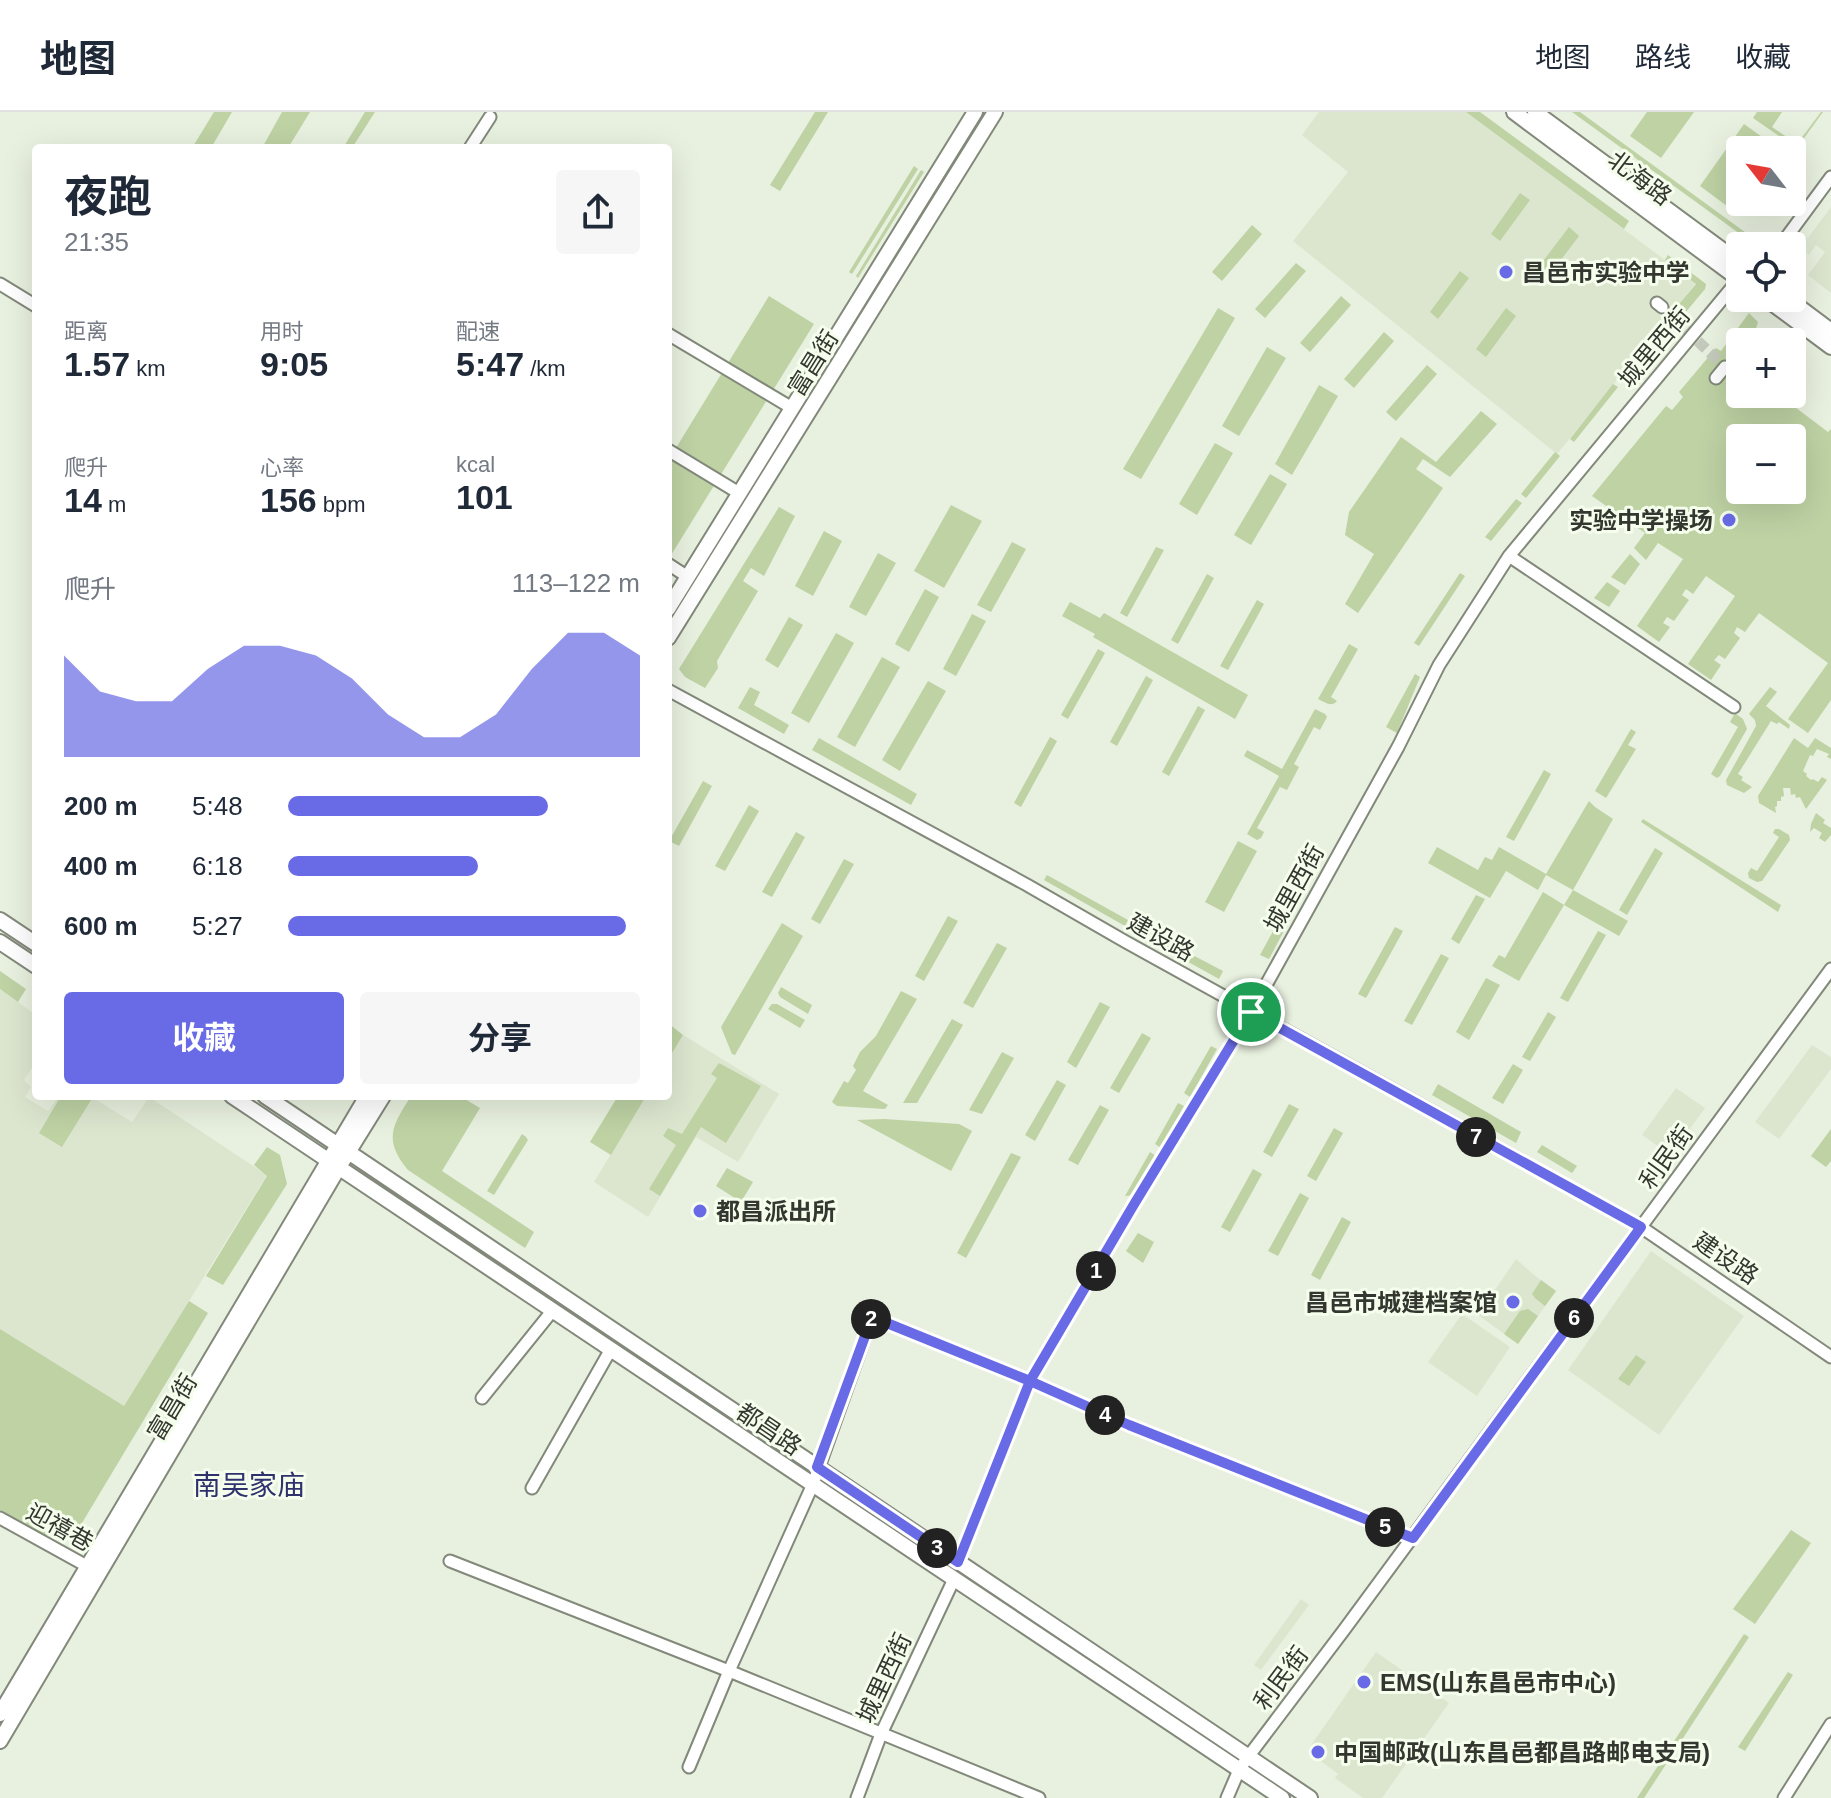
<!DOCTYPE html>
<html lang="zh">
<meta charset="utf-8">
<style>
:root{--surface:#fff;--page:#f6f6f7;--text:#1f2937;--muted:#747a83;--line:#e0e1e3;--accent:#686be5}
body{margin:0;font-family:Arial,"Noto Sans SC",sans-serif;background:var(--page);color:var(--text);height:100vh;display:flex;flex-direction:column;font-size:30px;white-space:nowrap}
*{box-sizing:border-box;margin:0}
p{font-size:26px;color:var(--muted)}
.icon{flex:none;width:44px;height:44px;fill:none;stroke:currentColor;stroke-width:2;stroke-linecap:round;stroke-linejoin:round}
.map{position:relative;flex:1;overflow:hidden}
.details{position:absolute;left:32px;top:32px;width:640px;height:956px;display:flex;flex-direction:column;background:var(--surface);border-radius:8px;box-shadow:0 8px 32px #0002}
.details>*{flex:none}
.needle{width:52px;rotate:301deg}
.tools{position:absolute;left:1726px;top:24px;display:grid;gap:16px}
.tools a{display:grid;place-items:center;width:80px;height:80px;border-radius:8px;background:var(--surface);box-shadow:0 8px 32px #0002;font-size:40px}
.pin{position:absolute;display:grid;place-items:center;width:68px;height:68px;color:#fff;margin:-34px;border:4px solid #fff;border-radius:50%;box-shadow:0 2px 8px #0007}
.km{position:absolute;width:40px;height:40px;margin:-20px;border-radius:50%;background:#222;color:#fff;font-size:22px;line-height:40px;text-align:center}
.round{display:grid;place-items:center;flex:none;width:84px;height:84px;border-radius:8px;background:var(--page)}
.headline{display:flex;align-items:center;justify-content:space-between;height:136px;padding:0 32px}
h1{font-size:44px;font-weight:700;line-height:60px}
.stats{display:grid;grid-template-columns:repeat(3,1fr);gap:12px;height:136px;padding:8px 32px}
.stats div{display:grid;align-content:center}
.stats b{font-size:34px;font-weight:700}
.stats small{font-size:22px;font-weight:400}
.stats p{font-size:22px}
.chart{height:224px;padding:16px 32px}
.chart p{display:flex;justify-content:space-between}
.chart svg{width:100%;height:144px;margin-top:8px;fill:var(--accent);opacity:.7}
.button{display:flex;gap:16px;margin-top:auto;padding:16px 32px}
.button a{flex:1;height:92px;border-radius:8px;background:var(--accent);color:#fff;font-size:32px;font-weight:700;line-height:92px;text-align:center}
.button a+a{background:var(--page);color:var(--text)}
ul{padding:0 32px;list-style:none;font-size:26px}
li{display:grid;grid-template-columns:128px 96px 1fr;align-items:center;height:60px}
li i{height:20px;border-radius:10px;background:var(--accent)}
header{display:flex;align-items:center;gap:48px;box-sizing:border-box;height:112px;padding:0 40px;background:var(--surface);border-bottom:2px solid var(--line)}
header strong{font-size:38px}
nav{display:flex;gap:44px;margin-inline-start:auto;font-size:28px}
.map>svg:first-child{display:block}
</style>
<header>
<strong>地图</strong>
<nav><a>地图</a><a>路线</a><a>收藏</a></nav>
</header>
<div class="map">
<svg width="1831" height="1686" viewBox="0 0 1831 1686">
<rect width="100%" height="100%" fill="#e8f0df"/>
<path fill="#dce6cf" d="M 1319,0 L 1466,0 L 1696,171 L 1557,342 L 1293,129 L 1348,60 L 1302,23 Z
M 1831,95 L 1831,181 L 1808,163 L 1825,140 L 1816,133 L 1809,143 L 1798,135 L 1806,125 L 1808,126 Z
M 0,877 L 36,903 L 36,950 L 24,968 L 31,975 L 25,985 L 48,999 L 59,984 L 90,984 L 132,1010 L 149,985 L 267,1063 L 44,1423 L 0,1398 Z
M 683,923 L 779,982 L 738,1050 L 696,1025 L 648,1105 L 594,1070 L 646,984 L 668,984 L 668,948 Z
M 1812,933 L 1831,945 L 1831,957 L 1779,1027 L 1755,1010 Z
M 1676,976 L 1705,996 L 1671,1043 L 1642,1023 Z
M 1651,1139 L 1744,1204 L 1659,1323 L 1568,1258 Z
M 1516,1147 L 1534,1163 L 1556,1179 L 1518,1232 L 1478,1203 Z
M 1462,1202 L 1510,1235 L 1477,1284 L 1428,1250 Z
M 1301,1487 L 1309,1493 L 1261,1558 L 1254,1553 Z
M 1376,1540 L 1449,1591 L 1382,1686 L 1363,1686 L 1335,1666 L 1338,1662 L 1310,1641 L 1309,1636 Z"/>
<path fill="#bed2a4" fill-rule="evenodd" d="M 214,0 L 232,0 L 211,36 L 192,36 Z
M 282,0 L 310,0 L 288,36 L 262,36 Z
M 365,0 L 375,0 L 352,36 L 343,36 Z
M 815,0 L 828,0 L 780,79 L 770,73 Z
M 1466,0 L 1480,0 L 1629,109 L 1624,117 Z
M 1572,0 L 1580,0 L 1749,123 L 1747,127 Z
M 1647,0 L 1694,0 L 1661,46 L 1630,24 Z
M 1757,0 L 1782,0 L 1772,15 L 1797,32 L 1821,0 L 1823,0 L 1799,33 L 1795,35 L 1753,6 Z
M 1744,12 L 1780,38 L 1764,38 L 1759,35 L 1757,38 L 1740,38 L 1740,90 L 1742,90 L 1735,100 L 1700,74 Z
M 914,54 L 918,57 L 852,162 L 849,160 Z
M 921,58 L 924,60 L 858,166 L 856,164 Z
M 1520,81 L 1530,88 L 1500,129 L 1491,122 Z
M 1252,113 L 1262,122 L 1222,169 L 1212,160 Z
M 1569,115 L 1579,124 L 1548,165 L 1537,157 Z
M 1668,143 L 1706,172 L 1705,177 L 1661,230 L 1647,230 L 1696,172 L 1665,148 Z
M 1296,151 L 1306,159 L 1265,206 L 1255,197 Z
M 1460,159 L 1469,166 L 1438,207 L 1430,200 Z
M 769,184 L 814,212 L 668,448 L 668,349 Z
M 1341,184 L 1351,193 L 1310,240 L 1300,231 Z
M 1218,196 L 1235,206 L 1141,367 L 1123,357 Z
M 1506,196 L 1516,204 L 1486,245 L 1476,237 Z
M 1749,201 L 1758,210 L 1753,226 L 1758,230 L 1740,230 L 1740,282 L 1786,282 L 1783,286 L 1828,320 L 1831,317 L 1831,588 L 1808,621 L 1788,607 L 1828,551 L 1759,501 L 1745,520 L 1737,515 L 1734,521 L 1740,526 L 1725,547 L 1719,543 L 1714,548 L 1721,553 L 1711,568 L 1688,552 L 1735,484 L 1706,464 L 1693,482 L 1686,477 L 1682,483 L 1689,488 L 1674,509 L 1667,505 L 1663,511 L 1670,515 L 1659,530 L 1637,514 L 1683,447 L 1658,431 L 1646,448 L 1634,436 L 1645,421 L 1592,384 L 1666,294 L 1672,298 L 1683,285 L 1679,280 L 1716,236 L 1721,239 ZM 1740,326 L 1792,326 L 1792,378 L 1740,378 Z
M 1384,220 L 1394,229 L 1354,276 L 1344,267 Z
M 1267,235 L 1286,246 L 1239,324 L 1222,314 Z
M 1427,253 L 1437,262 L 1396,309 L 1386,300 Z
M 1613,272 L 1618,275 L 1574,330 L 1570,327 Z
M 1319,273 L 1338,284 L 1292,363 L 1275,352 Z
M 1481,299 L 1497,312 L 1450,365 L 1423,347 L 1416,357 L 1443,376 L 1358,501 L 1345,492 L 1374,442 L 1345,423 L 1349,400 L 1401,325 L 1436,350 Z
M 1215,331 L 1233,341 L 1197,403 L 1179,392 Z
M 1555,340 L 1560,344 L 1526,386 L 1521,382 Z
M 1270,362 L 1287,372 L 1251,433 L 1234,423 Z
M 1516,387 L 1522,391 L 1491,429 L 1485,425 Z
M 951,393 L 982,409 L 944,476 L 914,459 Z
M 779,395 L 795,404 L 764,464 L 751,456 L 743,469 L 758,479 L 717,549 L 718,556 L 705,576 L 685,565 L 679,557 Z
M 824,419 L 842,429 L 813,484 L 795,474 Z
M 1012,430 L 1026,437 L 991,500 L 977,493 Z
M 1156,435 L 1164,438 L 1127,505 L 1120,501 Z
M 878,441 L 896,451 L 866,504 L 849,495 Z
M 1630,442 L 1640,452 L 1625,473 L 1611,465 Z
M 1460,461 L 1465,464 L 1419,534 L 1414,531 Z
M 1207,462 L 1214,466 L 1178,532 L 1171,528 Z
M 1607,470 L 1620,479 L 1609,495 L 1594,486 Z
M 925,477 L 939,485 L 909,540 L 895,532 Z
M 1257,488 L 1264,492 L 1228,558 L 1220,554 Z
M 1070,490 L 1100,506 L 1104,501 L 1248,583 L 1235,607 L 1093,525 L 1095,522 L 1062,504 Z
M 972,502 L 986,509 L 956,564 L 943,557 Z
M 789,505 L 803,513 L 778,556 L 765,548 Z
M 836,521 L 854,531 L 809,611 L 791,601 Z
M 1349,532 L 1358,537 L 1331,585 L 1337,589 C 1331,596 1325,590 1318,587 Z
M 1098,537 L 1105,541 L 1068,607 L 1061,603 Z
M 882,545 L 900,555 L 855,635 L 837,625 Z
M 1415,562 L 1420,565 L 1397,621 L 1386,615 Z
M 1146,564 L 1153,568 L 1117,634 L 1110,630 Z
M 928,569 L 946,579 L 900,659 L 882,648 Z
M 750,575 L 760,580 L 754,593 L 789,613 L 784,622 L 738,596 Z
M 1770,575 L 1777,580 L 1766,594 L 1790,613 L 1789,617 L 1779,610 L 1777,612 L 1771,609 L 1738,662 L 1743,665 L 1741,668 L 1752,675 L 1744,681 L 1727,673 L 1726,668 L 1756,614 L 1755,608 L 1749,602 Z
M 1198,594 L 1205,598 L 1169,664 L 1162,660 Z
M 1315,597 L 1325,602 L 1327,605 L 1320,618 L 1314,615 L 1294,652 L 1299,655 L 1287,678 L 1280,675 L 1257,716 L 1264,720 L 1261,726 L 1257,728 L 1247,722 L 1279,664 L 1244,644 L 1247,638 L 1282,657 Z
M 1735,601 L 1743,607 L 1747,617 L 1720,664 L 1717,666 L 1711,662 L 1738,615 L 1730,610 Z
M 1631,617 L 1636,620 L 1628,633 L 1636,637 L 1606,686 L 1595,679 Z
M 1050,625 L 1057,629 L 1021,695 L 1014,691 Z
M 819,626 L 917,682 L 911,693 L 812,638 Z
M 1794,626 L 1808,636 L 1815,626 L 1831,636 L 1831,647 L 1827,645 L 1829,642 L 1817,637 L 1813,644 L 1810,643 L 1803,659 L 1807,662 L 1806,664 L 1811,668 L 1813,667 L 1818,670 L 1822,665 L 1827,668 L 1806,697 L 1800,685 L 1796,686 L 1795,682 L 1791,683 L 1790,676 L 1783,676 L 1784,684 L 1781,685 L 1781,689 L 1777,689 L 1777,694 L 1775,695 L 1776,701 L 1759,691 L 1758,684 Z
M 1544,658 L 1551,662 L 1514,729 L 1506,725 Z
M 703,669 L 712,674 L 679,734 L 669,729 Z
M 1589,689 L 1595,695 L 1613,707 L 1573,778 L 1628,809 L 1619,824 L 1564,793 L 1519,869 L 1492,854 L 1499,843 L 1505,846 L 1543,780 L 1564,793 L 1573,778 L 1546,763 L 1538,778 L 1506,759 L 1490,786 L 1428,751 L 1437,735 L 1478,758 L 1485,745 L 1492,748 L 1499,735 L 1546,762 Z
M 749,693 L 759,699 L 725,759 L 715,754 Z
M 1816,701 L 1825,708 L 1823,711 L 1831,716 L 1831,723 L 1825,730 L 1819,726 L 1822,721 L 1814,716 L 1810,720 L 1811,712 Z
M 1643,707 L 1781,793 L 1778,800 L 1641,710 Z
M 1775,717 L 1779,717 L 1789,723 L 1790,728 L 1762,769 L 1757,770 L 1749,766 L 1748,761 L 1751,756 L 1757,759 L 1779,725 L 1773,721 Z
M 796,720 L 805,725 L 772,785 L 762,780 Z
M 1238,729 L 1257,739 L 1224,800 L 1205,790 Z
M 1655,736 L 1663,741 L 1627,803 L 1619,798 Z
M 844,747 L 854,752 L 820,812 L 811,807 Z
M 1047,763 L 1128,808 L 1125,814 L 1044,768 Z
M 1476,783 L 1485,787 L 1459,832 L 1451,827 Z
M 948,804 L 958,809 L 924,869 L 915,864 Z
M 782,811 L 803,824 L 735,943 L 732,942 L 721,915 Z
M 1277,812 L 1285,817 L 1269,847 L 1260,843 Z
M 1395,815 L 1403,819 L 1366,886 L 1358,882 Z
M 1141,816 L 1223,859 L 1219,867 L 1138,822 Z
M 1598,819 L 1606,823 L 1568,890 L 1560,886 Z
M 997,831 L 1007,836 L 973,896 L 963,891 Z
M 1441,842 L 1449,846 L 1412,913 L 1404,909 Z
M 0,859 L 26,877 L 18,890 L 0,877 Z
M 1486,866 L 1500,873 L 1469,928 L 1456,920 Z
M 781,875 L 812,893 L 808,902 L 780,885 L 778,881 Z
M 901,879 L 917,887 L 863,979 L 888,993 L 885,997 L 837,994 L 832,990 L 844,969 L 848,971 L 856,958 L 853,954 L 860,940 L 876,924 Z
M 1100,890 L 1110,895 L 1076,956 L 1067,950 Z
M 772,892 L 777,892 L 805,908 L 800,916 L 768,897 Z
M 1548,900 L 1556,905 L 1530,949 L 1522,945 Z
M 952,907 L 963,913 L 917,991 L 903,991 Z
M 668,911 L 683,923 L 668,948 Z
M 1142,921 L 1151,926 L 1119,981 L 1110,976 Z
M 1211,934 L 1217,937 L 1190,985 L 1184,981 Z
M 1002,940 L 1014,946 L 982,1002 L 969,998 Z
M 719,951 L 761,974 L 726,1031 L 701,1015 L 660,1084 L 649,1077 L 676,1033 L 663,1024 L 668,1016 L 682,1022 L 717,966 L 711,962 Z
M 1513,952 L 1523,958 L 1503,992 L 1492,986 Z
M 1057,968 L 1066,973 L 1035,1029 L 1025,1023 Z
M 1438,972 L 1521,1020 L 1516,1031 L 1432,983 Z
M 61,984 L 84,984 L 91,988 L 62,1035 L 39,1021 Z
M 411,984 L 460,984 L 480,996 L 442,1059 L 534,1120 L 525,1136 L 408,1058 C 383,1028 392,1014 411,984 Z
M 618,984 L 646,984 L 611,1043 L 590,1030 Z
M 1178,991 L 1184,994 L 1161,1036 L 1155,1032 Z
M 1289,992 L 1299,997 L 1272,1045 L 1263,1040 Z
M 1100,993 L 1109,998 L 1078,1053 L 1068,1048 Z
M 884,1007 L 959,1012 L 972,1019 L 951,1059 L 857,1008 Z
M 1334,1016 L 1343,1021 L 1316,1069 L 1307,1064 Z
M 1831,1017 L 1831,1049 L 1826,1055 L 1811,1044 Z
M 522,1022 L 526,1025 L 528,1028 L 494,1083 L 487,1079 Z
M 1542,1033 L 1577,1054 L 1572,1061 L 1537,1040 Z
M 267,1035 L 280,1043 L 287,1072 L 223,1173 L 206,1164 L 267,1064 L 254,1053 Z
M 1150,1040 L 1156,1044 L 1134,1083 L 1125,1084 Z
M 1011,1041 L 1021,1045 L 966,1146 L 957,1141 Z
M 727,1056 L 753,1070 L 741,1090 L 716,1074 Z
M 1253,1057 L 1262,1062 L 1230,1120 L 1221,1115 Z
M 1300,1081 L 1309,1086 L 1278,1144 L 1268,1139 Z
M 1342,1105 L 1351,1110 L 1320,1168 L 1311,1163 Z
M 1138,1121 L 1154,1130 L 1143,1151 L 1126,1139 Z
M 1541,1168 L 1556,1179 L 1545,1194 L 1536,1187 L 1532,1182 Z
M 189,1189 L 208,1201 L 76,1421 L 65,1427 L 44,1423 L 0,1398 L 0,1217 L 124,1294 Z
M 1528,1197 L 1538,1204 L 1518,1232 L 1504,1222 L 1520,1199 Z
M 1636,1243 L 1646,1250 L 1629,1274 L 1618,1267 Z
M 1791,1418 L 1811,1431 L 1755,1512 L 1733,1497 Z
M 1744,1522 L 1749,1525 L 1644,1686 L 1637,1686 Z
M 1788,1560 L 1793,1563 L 1745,1639 L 1738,1635 Z"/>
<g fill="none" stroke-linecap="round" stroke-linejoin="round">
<path stroke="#c4cbbc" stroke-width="11" stroke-dasharray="11 5.5" stroke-linecap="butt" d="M 1662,195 L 1725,255"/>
<defs>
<path id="minor" d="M 470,36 L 490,5
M 1780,134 L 1831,65
M 0,172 L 36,194
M 1657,191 L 1662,195
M 668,222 L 792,296
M 1716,266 L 1725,255
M 668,338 L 739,381
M 1509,444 L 1734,595
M 668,452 L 688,465
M 668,578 L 1027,773 L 1126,830 L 1641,1115 L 1831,1245
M 482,1286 L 553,1198
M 532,1376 L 611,1237
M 0,1406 L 94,1458
M 450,1449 L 729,1559 L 1039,1686
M 958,1450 L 1030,1269 L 1133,1094 L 1251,900 L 1398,635 L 1439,553 L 1509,444 L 1739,167
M 689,1655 L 729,1559 L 813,1372 L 872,1205 L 1030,1269 L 1129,1313 L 1413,1426
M 857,1686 L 881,1622 L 954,1467
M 1227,1686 L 1239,1658 L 1248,1645 L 1344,1518 L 1831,857
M 1784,1686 L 1831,1612"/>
<path id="major" d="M 1514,0 L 1740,168
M 1535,0 L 1740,151
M 1765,186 L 1831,235
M 1787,186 L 1831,219
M 668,497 L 975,0
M 668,526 L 995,0
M 0,808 L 36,832
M 0,830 L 36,854
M 232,984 L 1282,1686
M 265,984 L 1310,1686
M 0,1602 L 367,984
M 0,1629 L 339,1055 L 383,984"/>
</defs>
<use href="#minor" stroke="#82897a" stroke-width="15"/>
<use href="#major" stroke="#82897a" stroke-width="18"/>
<use href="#minor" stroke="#fff" stroke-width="11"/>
<use href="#major" stroke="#fff" stroke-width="14"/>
</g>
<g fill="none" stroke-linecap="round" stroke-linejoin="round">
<defs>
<path id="route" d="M 1251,900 L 1133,1094 L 1030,1269 L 872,1205 L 817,1355 L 958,1450 L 1030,1269 L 1129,1313 L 1413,1426 L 1641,1115 L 1251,900"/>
</defs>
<use href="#route" stroke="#fff" stroke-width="16"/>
<use href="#route" stroke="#686be5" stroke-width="10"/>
</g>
<g fill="#686be5" stroke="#f5fdec" stroke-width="3">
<circle cx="1506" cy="160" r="8"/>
<circle cx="1729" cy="408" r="8"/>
<circle cx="700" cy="1099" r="8"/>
<circle cx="1513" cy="1190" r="8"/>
<circle cx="1364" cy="1570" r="8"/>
<circle cx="1318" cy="1640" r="8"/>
</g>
<g text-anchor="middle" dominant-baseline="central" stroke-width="6" stroke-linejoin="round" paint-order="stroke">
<g font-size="24" fill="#343730" stroke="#f5fdec">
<text transform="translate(1640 66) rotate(37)">北海路</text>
<text transform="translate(1654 235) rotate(-50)">城里西街</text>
<text transform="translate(813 251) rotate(-58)">富昌街</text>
<text transform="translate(1294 776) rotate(-61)">城里西街</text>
<text transform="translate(1161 825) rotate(29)">建设路</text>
<text transform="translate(1666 1045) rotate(-54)">利民街</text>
<text transform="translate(1726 1146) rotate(34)">建设路</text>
<text transform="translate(172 1295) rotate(-59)">富昌街</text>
<text transform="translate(769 1317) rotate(34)">都昌路</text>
<text transform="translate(60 1415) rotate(29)">迎禧巷</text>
<text transform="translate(884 1566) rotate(-65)">城里西街</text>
<text transform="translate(1281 1566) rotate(-53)">利民街</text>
</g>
<g font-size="24" font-weight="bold" fill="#343730" stroke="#f5fdec" text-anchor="start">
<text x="1522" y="160">昌邑市实验中学</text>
<text x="1713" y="408" text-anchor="end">实验中学操场</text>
<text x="716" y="1099">都昌派出所</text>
<text x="1497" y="1190" text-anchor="end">昌邑市城建档案馆</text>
<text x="1380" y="1570">EMS(山东昌邑市中心)</text>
<text x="1334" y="1640">中国邮政(山东昌邑都昌路邮电支局)</text>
</g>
<g font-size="28" fill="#2f326c" stroke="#f5fdec">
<text x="249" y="1373">南吴家庙</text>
</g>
</g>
</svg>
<div class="tools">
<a><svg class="needle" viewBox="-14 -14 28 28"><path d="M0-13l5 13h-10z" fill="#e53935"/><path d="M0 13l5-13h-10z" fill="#747a83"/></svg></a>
<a><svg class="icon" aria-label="locate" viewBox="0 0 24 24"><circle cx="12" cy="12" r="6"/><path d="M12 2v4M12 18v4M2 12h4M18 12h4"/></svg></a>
<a>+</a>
<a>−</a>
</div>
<div class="pin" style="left:1251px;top:900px;background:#1e9e55"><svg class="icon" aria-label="arrive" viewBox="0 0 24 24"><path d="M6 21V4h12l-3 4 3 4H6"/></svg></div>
<b class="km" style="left:1096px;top:1159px">1</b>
<b class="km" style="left:871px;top:1207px">2</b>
<b class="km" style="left:937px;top:1436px">3</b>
<b class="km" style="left:1105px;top:1303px">4</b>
<b class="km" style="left:1385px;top:1415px">5</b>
<b class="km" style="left:1574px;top:1206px">6</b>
<b class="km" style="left:1476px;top:1025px">7</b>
<section class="details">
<div class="headline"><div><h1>夜跑</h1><p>21:35</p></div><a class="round"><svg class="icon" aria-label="share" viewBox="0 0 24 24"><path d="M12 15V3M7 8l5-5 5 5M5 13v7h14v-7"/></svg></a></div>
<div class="stats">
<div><p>距离</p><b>1.57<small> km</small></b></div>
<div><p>用时</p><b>9:05</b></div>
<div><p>配速</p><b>5:47<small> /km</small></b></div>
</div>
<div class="stats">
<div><p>爬升</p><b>14<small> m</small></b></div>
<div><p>心率</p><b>156<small> bpm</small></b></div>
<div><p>kcal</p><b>101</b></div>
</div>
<div class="chart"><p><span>爬升</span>113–122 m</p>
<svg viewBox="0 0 160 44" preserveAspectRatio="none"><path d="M0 44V13L10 24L20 27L30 27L40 17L50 10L60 10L70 13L80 20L90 31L100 38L110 38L120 31L130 17L140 6L150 6L160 13V44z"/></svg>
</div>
<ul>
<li><b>200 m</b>5:48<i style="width:74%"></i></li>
<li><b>400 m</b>6:18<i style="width:54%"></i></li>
<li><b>600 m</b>5:27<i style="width:96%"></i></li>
</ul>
<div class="button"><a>收藏</a><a>分享</a></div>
</section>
</div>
